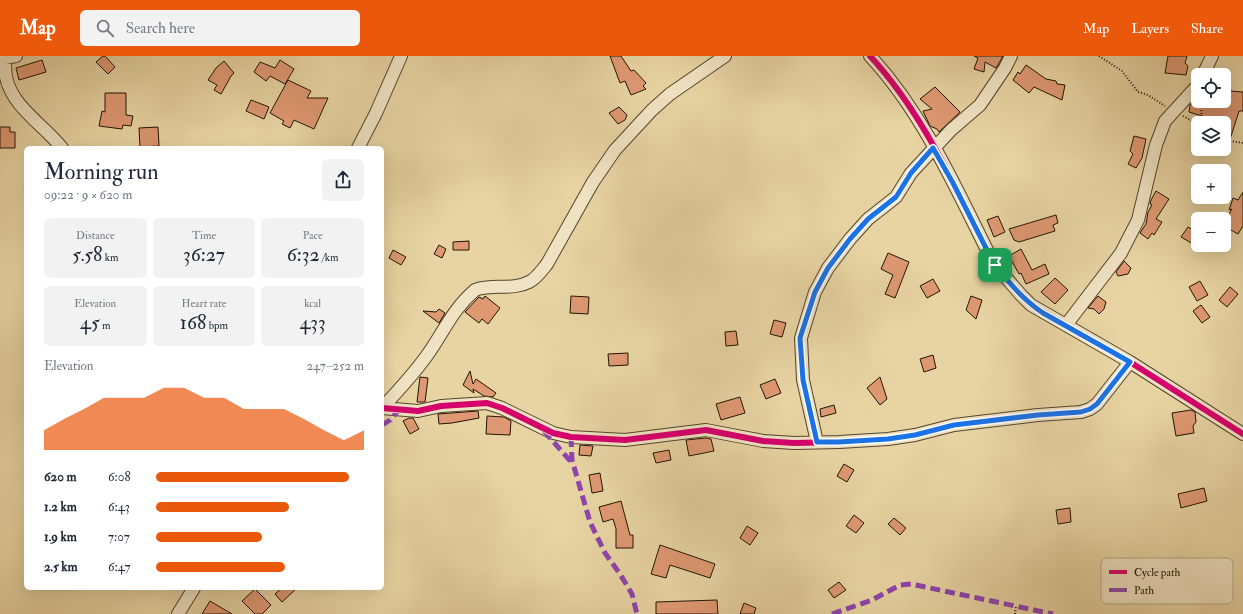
<!DOCTYPE html>
<meta charset="utf-8">
<style>
:root{--surface:#fff;--page:#f2f2f3;--text:#1f2937;--muted:#747a83;--accent:#ea580c}
body{margin:0;font-family:"IM FELL Double Pica",serif;background:var(--page);color:var(--text);height:100vh;display:flex;flex-direction:column;font-size:15px;white-space:nowrap}
*{box-sizing:border-box;margin:0}
p{font-size:13px;color:var(--muted)}
.icon{flex:none;width:22px;height:22px;fill:none;stroke:currentColor;stroke-width:2;stroke-linecap:round;stroke-linejoin:round}
.map{position:relative;flex:1;overflow:hidden}
.side{position:absolute;left:24px;top:90px;width:360px;height:444px;display:flex;flex-direction:column;background:var(--surface);border-radius:6px;box-shadow:0 4px 16px #0002}
.side>*{flex:none}
.tools{position:absolute;left:1191px;top:12px;display:grid;gap:8px}
.tools a{display:grid;place-items:center;width:40px;height:40px;border-radius:6px;background:var(--surface);box-shadow:0 4px 16px #0002;font-size:20px}
.pin{position:absolute;display:grid;place-items:center;width:34px;height:34px;color:#fff;margin:-17px;border-radius:8px;box-shadow:0 2px 6px #0006}
.round{display:grid;place-items:center;flex:none;width:42px;height:42px;border-radius:6px;background:var(--page)}
.summary{display:flex;align-items:center;justify-content:space-between;height:68px;padding:0 20px}
h1{font-size:22px;font-weight:600;line-height:30px}
.figures{display:grid;grid-template-columns:repeat(3,1fr);gap:6px;height:68px;padding:4px 20px}
.figures div{display:grid;align-content:center;border-radius:6px;background:var(--page);text-align:center}
.figures b{font-size:20px;font-weight:600}
.figures small{font-size:11px;font-weight:400}
.figures p{font-size:11px}
.chart{height:112px;padding:8px 20px}
.chart p{display:flex;justify-content:space-between}
.chart svg{width:100%;height:72px;margin-top:4px;fill:var(--accent);opacity:.7}
ul{padding:0 20px;list-style:none;font-size:13px}
li{display:grid;grid-template-columns:64px 48px 1fr;align-items:center;height:30px}
li i{height:10px;border-radius:5px;background:var(--accent)}
header{display:flex;align-items:center;gap:24px;box-sizing:border-box;height:56px;padding:0 20px;background:var(--accent);color:#fff}
header strong{font-size:19px}
nav{display:flex;gap:22px;margin-inline-start:auto;font-size:14px}
.search{width:280px;height:36px;background:var(--page);display:flex;align-items:center;gap:10px;box-sizing:border-box;padding:0 14px;border-radius:6px;color:var(--muted);font-size:15px}
.map>svg:first-child{display:block}
</style>
<header>
<strong>Map</strong>
<div class="search"><svg class="icon" aria-label="search" viewBox="0 0 24 24"><circle cx="10" cy="10" r="6"/><path d="M15 15l6 6"/></svg>Search here</div>
<nav><a>Map</a><a>Layers</a><a>Share</a></nav>
</header>
<div class="map">
<svg width="1243" height="558" viewBox="0 0 1243 558">
<rect width="100%" height="100%" fill="#e8d4a3"/>
<filter id="stains"><feTurbulence type="fractalNoise" baseFrequency=".005" numOctaves="4"/><feColorMatrix values="0 0 0 0 .2 0 0 0 0 .09 0 0 0 0 .02 0 0 0 .5 -.17"/></filter>
<radialGradient id="worn" r=".72"><stop offset=".6" stop-color="#630" stop-opacity="0"/><stop offset="1" stop-color="#630" stop-opacity=".3"/></radialGradient>
<path fill="#df9972" stroke="#211404" d="M 103,0 L 105,0 L 115,11 L 108,18 L 96,6 Z
M 610,0 L 621,0 L 631,15 L 634,14 L 646,27 L 643,30 L 646,33 L 631,39 L 625,25 L 620,27 Z
M 974,0 L 1003,0 L 996,12 L 985,6 L 984,16 L 974,13 L 978,2 Z
M 1168,0 L 1187,0 L 1185,7 L 1188,10 L 1186,19 L 1165,17 Z
M 42,4 L 46,16 L 19,24 L 16,12 Z
M 280,4 L 294,13 L 285,28 L 270,20 L 266,25 L 254,16 L 260,6 L 275,12 Z
M 224,5 L 234,17 L 231,20 L 221,38 L 214,34 L 217,29 L 208,24 L 216,12 Z
M 1026,9 L 1046,23 L 1056,25 L 1057,28 L 1065,29 L 1062,44 L 1034,31 L 1029,37 L 1013,24 L 1018,16 L 1020,18 Z
M 288,24 L 311,35 L 307,42 L 328,42 L 314,73 L 294,64 L 290,72 L 282,68 L 284,65 L 270,57 Z
M 935,31 L 960,56 L 939,76 L 937,73 L 930,70 L 923,55 L 932,53 L 920,43 Z
M 1230,35 L 1243,36 L 1243,55 L 1239,55 L 1226,96 L 1224,95 L 1224,67 L 1217,67 L 1218,65 L 1189,56 L 1190,49 L 1198,40 L 1198,45 L 1229,45 Z
M 105,37 L 126,37 L 126,59 L 133,60 L 131,70 L 123,69 L 122,73 L 99,70 L 102,55 L 105,56 Z
M 251,44 L 269,51 L 264,63 L 246,55 Z
M 619,51 L 627,59 L 625,64 L 618,68 L 609,57 Z
M 0,71 L 10,71 L 10,76 L 15,76 L 15,92 L 0,92 Z
M 158,71 L 159,90 L 140,91 L 139,72 Z
M 1134,80 L 1146,83 L 1142,102 L 1136,112 L 1128,108 L 1133,98 L 1130,95 Z
M 1156,135 L 1169,143 L 1156,163 L 1162,166 L 1154,179 L 1152,177 L 1148,183 L 1140,177 L 1146,168 L 1148,156 L 1152,149 L 1150,148 L 1151,144 Z
M 1243,136 L 1243,170 L 1238,178 L 1224,170 L 1224,167 L 1232,153 L 1229,154 L 1233,142 L 1238,144 Z
M 1056,159 L 1058,167 L 1053,169 L 1055,175 L 1019,186 L 1014,184 L 1009,173 Z
M 998,160 L 1005,176 L 994,181 L 987,164 Z
M 1188,171 L 1198,177 L 1198,184 L 1195,189 L 1181,181 Z
M 469,185 L 469,194 L 453,194 L 453,186 Z
M 439,189 L 446,193 L 442,202 L 434,198 Z
M 1021,193 L 1032,214 L 1045,208 L 1049,218 L 1026,228 L 1021,217 L 1019,218 L 1009,200 Z
M 393,194 L 406,201 L 401,209 L 389,202 Z
M 888,197 L 909,206 L 895,242 L 885,238 L 893,219 L 881,213 Z
M 1124,205 L 1131,212 L 1128,218 L 1118,220 L 1116,216 Z
M 1055,222 L 1068,234 L 1055,248 L 1041,236 Z
M 933,223 L 940,235 L 927,242 L 920,230 Z
M 1200,225 L 1208,239 L 1197,245 L 1189,231 Z
M 1230,231 L 1238,238 L 1227,251 L 1219,244 Z
M 485,240 L 500,252 L 488,268 L 482,263 L 479,267 L 465,256 L 479,241 L 483,243 Z
M 571,240 L 589,241 L 588,258 L 570,257 Z
M 971,240 L 982,244 L 976,263 L 966,254 Z
M 1098,240 L 1106,246 L 1104,253 L 1099,258 L 1094,253 L 1088,252 Z
M 1201,249 L 1210,261 L 1202,267 L 1193,255 Z
M 439,253 L 445,257 L 439,267 L 423,255 L 436,256 Z
M 774,264 L 786,267 L 782,281 L 770,278 Z
M 736,275 L 738,289 L 726,290 L 725,276 Z
M 628,297 L 628,309 L 609,310 L 608,298 Z
M 933,299 L 936,312 L 924,316 L 920,303 Z
M 470,315 L 473,328 L 476,323 L 496,337 L 493,341 L 484,340 L 473,333 L 474,337 L 463,329 Z
M 420,321 L 428,322 L 425,346 L 417,346 Z
M 880,321 L 887,343 L 880,349 L 867,332 Z
M 775,323 L 781,337 L 766,343 L 760,329 Z
M 740,341 L 745,357 L 721,364 L 716,348 Z
M 834,349 L 836,357 L 821,361 L 820,353 Z
M 1191,354 L 1195,356 L 1196,366 L 1193,370 L 1194,377 L 1176,380 L 1172,357 Z
M 478,355 L 479,362 L 452,367 L 439,368 L 438,358 Z
M 487,360 L 504,361 L 511,365 L 510,379 L 486,378 Z
M 409,362 L 413,362 L 419,373 L 410,378 L 403,365 Z
M 706,382 L 711,383 L 714,395 L 689,400 L 686,384 Z
M 580,389 L 593,390 L 591,400 L 579,399 Z
M 669,394 L 671,404 L 656,407 L 653,397 Z
M 844,408 L 854,414 L 847,426 L 837,420 Z
M 600,417 L 603,435 L 592,437 L 589,419 Z
M 1204,432 L 1207,445 L 1181,452 L 1178,438 Z
M 621,445 L 630,479 L 633,479 L 633,492 L 616,492 L 616,473 L 613,463 L 603,466 L 599,451 Z
M 1070,452 L 1071,466 L 1058,468 L 1056,454 Z
M 854,459 L 864,467 L 856,477 L 846,470 Z
M 894,462 L 906,472 L 900,479 L 888,468 Z
M 747,470 L 758,477 L 750,489 L 740,482 Z
M 660,489 L 715,508 L 710,522 L 670,509 L 666,522 L 651,518 Z
M 839,526 L 846,534 L 834,542 L 828,534 Z
M 282,532 L 297,532 L 282,546 L 275,538 Z
M 255,533 L 271,549 L 262,558 L 255,558 L 242,545 Z
M 717,544 L 718,558 L 656,558 L 656,546 Z
M 210,545 L 232,558 L 202,558 Z
M 744,547 L 756,552 L 754,558 L 740,558 Z"/>
<g fill="none" stroke-linecap="round" stroke-linejoin="round">
<defs>
<path id="minor" d="M 870,0 C 922,56 955,130 989,198 L 995,209 L 1021,239 L 1031,249 L 1130,306 L 1243,378
M 0,1 L 5,2 L 16,0
M 5,2 C 5,8 5,15 6,21 C 12,51 44,69 62,92
M 1203,19 L 1212,0
M 358,92 L 376,57 L 401,0
M 1066,269 L 1121,197 L 1138,164 L 1156,89 L 1165,65 L 1198,29
M 382,352 L 418,355 L 441,350 L 487,347 L 502,352 L 553,377 L 571,381 L 625,384 L 706,374 L 763,385 L 794,387 L 839,386 L 888,383 L 915,379 L 954,369 L 1038,359 L 1081,356 L 1090,353 L 1097,348 L 1130,306
M 382,352 C 398,335 414,318 428,298 C 444,275 453,253 475,234 C 492,227 512,235 529,226 C 536,223 542,214 547,208 L 593,126 L 615,94 L 652,54 L 670,38 L 725,0
M 817,386 L 803,324 L 801,282 L 815,236 L 828,212 L 850,183 L 868,163 L 896,141 L 911,117 L 951,74 L 980,49 L 1005,12 L 1011,0
M 178,558 L 194,532"/>
</defs>
<use href="#minor" stroke="#53442c" stroke-width="14"/>
<path stroke="#211404" stroke-width="2" stroke-dasharray="1 2" stroke-linecap="butt" d="M 1099,0 L 1122,15 L 1138,36 L 1148,39 L 1165,50
M 1201,45 L 1202,67
M 1183,60 L 1192,65 L 1198,71
M 1224,84 L 1243,87
M 1015,558 L 1016,551"/>
<use href="#minor" stroke="#f0e3c3" stroke-width="12"/>
<path stroke="#8e44ad" stroke-width="5" stroke-dasharray="10 5" stroke-linecap="butt" d="M 382,369 L 390,364 L 399,354
M 544,375 L 573,408
M 571,381 L 572,404 L 590,466 L 605,497 L 620,518 L 632,538 L 637,558
M 832,558 L 872,544 L 900,529 L 911,528 L 1053,558"/>
<defs>
<path id="cycleway" d="M 870,0 C 922,56 955,130 989,198 L 995,209 L 1021,239 L 1031,249 L 1130,306 L 1243,378
M 382,352 L 418,355 L 441,350 L 487,347 L 502,352 L 553,377 L 571,381 L 625,384 L 706,374 L 763,385 L 794,387 L 839,386 L 888,383 L 915,379 L 954,369 L 1038,359 L 1081,356 L 1090,353 L 1097,348 L 1130,306"/>
</defs>
<use href="#cycleway" stroke="#f0e3c3" stroke-width="8"/>
<use href="#cycleway" stroke="#d6006c" stroke-width="6"/>
</g>
<g fill="none" stroke-linecap="round" stroke-linejoin="round">
<defs>
<path id="route" d="M 933,92 L 953,127 L 989,198 C 1003,221 1021,242 1043,257 L 1130,306 L 1097,348 L 1090,353 L 1081,356 L 1038,359 L 954,369 L 915,379 L 888,383 L 839,386 L 817,386 L 803,324 L 800,282 L 815,236 L 828,212 L 850,183 L 868,163 L 896,141 L 911,117 Z"/>
</defs>
<use href="#route" stroke="#fff" stroke-width="8"/>
<use href="#route" stroke="#1a73e8" stroke-width="5"/>
</g>
<rect x="1101" y="502" width="132" height="46" rx="6" fill="#f0e3c3" stroke="#b2a58a" stroke-width="1"/>
<rect x="1109" y="514" width="18" height="4" fill="#d6006c"/>
<rect x="1109" y="532" width="18" height="4" fill="#8e44ad"/>
<g font-size="11" fill="#211404">
<text x="1134" y="520">Cycle path</text>
<text x="1134" y="538">Path</text>
</g>
<rect width="100%" height="100%" filter="url(#stains)"/>
<rect width="100%" height="100%" fill="url(#worn)"/>
</svg>
<div class="tools">
<a><svg class="icon" aria-label="locate" viewBox="0 0 24 24"><circle cx="12" cy="12" r="6"/><path d="M12 2v4M12 18v4M2 12h4M18 12h4"/></svg></a>
<a><svg class="icon" aria-label="layers" viewBox="0 0 24 24"><path d="M12 4l9 5-9 5-9-5zM3 14l9 5 9-5"/></svg></a>
<a>+</a>
<a>−</a>
</div>
<div class="pin" style="left:995px;top:209px;background:#1e9e55"><svg class="icon" aria-label="arrive" viewBox="0 0 24 24"><path d="M6 21V4h12l-3 4 3 4H6"/></svg></div>
<section class="side">
<div class="summary"><div><h1>Morning run</h1><p>09:22 · 9 × 620 m</p></div><a class="round"><svg class="icon" aria-label="share" viewBox="0 0 24 24"><path d="M12 15V3M7 8l5-5 5 5M5 13v7h14v-7"/></svg></a></div>
<div class="figures">
<div><p>Distance</p><b>5.58<small> km</small></b></div>
<div><p>Time</p><b>36:27</b></div>
<div><p>Pace</p><b>6:32<small> /km</small></b></div>
</div>
<div class="figures">
<div><p>Elevation</p><b>45<small> m</small></b></div>
<div><p>Heart rate</p><b>168<small> bpm</small></b></div>
<div><p>kcal</p><b>433</b></div>
</div>
<div class="chart"><p><span>Elevation</span>247–252 m</p>
<svg viewBox="0 0 160 44" preserveAspectRatio="none"><path d="M0 44V32L10 25L20 19L30 12L40 12L50 12L60 6L70 6L80 12L90 12L100 19L110 19L120 19L130 25L140 32L150 38L160 32V44z"/></svg>
</div>
<ul>
<li><b>620 m</b>6:08<i style="width:93%"></i></li>
<li><b>1.2 km</b>6:43<i style="width:64%"></i></li>
<li><b>1.9 km</b>7:07<i style="width:51%"></i></li>
<li><b>2.5 km</b>6:47<i style="width:62%"></i></li>
</ul>
</section>
</div>
